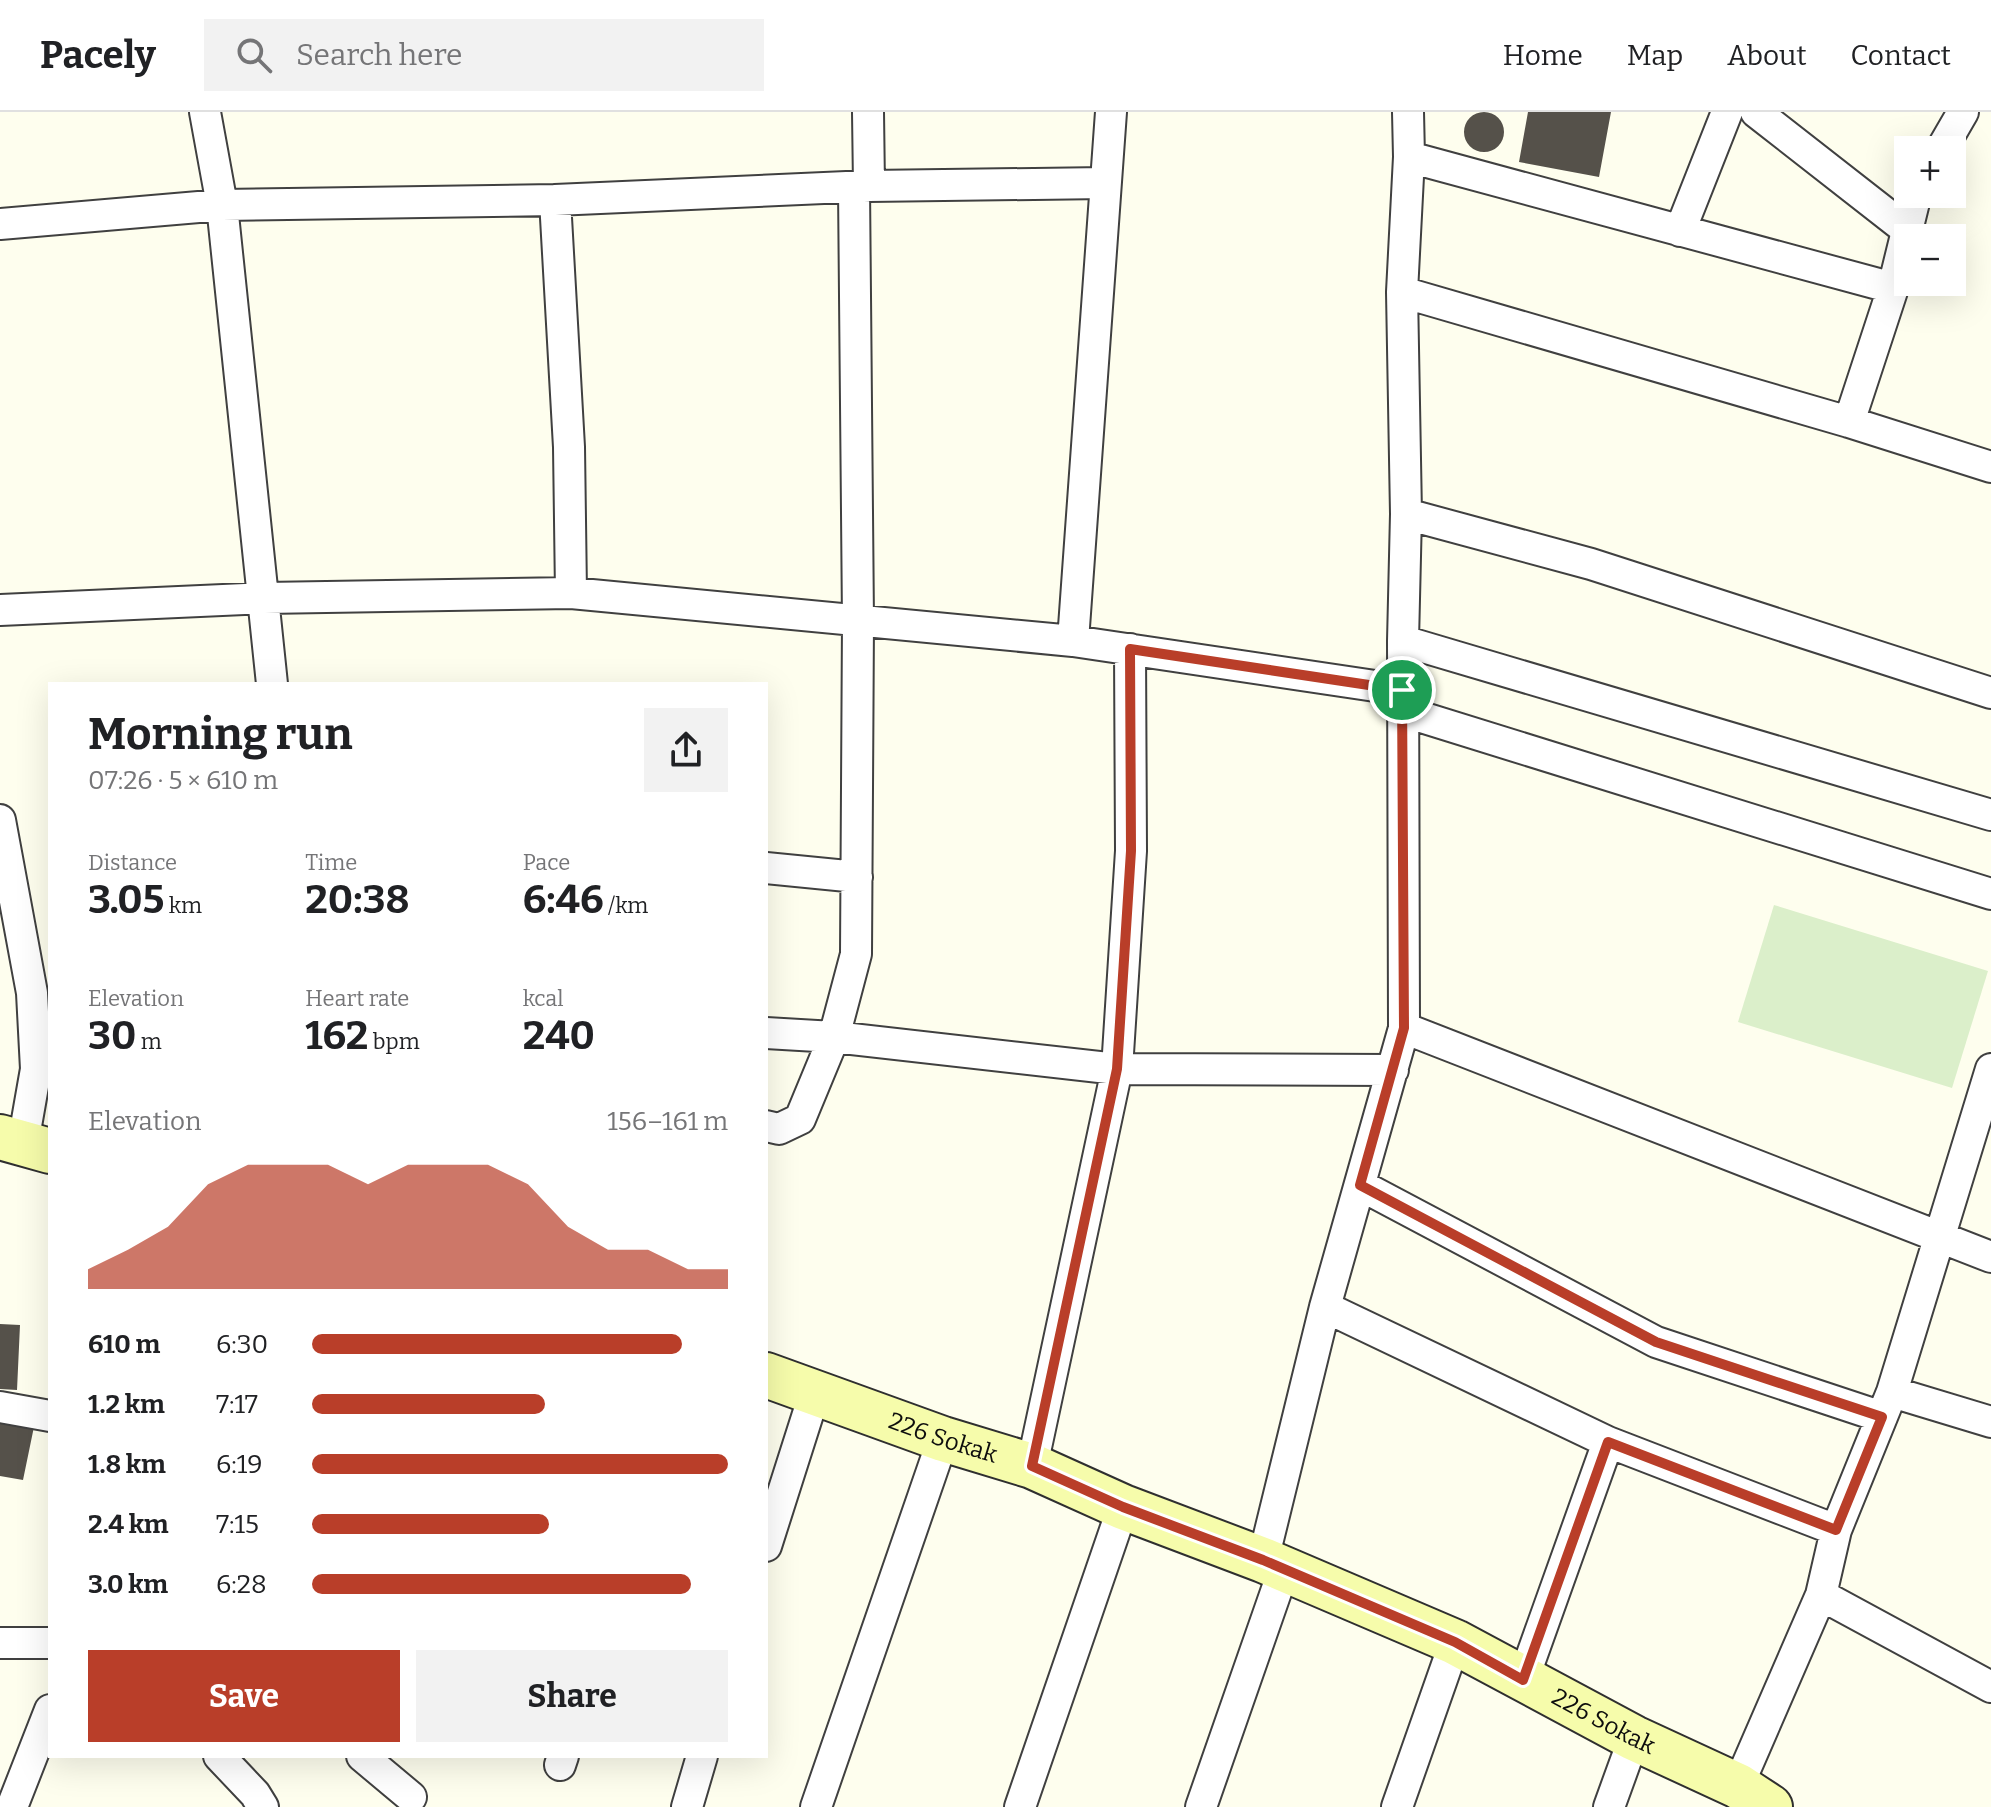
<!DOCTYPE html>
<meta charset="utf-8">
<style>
:root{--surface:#fff;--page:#f2f2f2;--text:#202124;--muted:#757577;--line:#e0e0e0;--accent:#b93e29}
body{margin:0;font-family:Bitter,serif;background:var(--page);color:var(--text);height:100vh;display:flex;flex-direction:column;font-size:30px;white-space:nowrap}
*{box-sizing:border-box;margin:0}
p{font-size:26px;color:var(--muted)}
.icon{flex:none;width:44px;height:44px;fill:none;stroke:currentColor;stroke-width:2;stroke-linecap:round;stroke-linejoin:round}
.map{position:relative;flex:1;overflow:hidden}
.details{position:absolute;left:48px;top:570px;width:720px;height:1076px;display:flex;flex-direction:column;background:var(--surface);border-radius:0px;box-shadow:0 8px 32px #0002}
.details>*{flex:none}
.buttons{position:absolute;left:1894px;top:24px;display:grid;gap:16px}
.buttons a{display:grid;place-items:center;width:72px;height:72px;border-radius:0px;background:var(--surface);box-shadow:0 8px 32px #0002;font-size:40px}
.pin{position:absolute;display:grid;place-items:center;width:68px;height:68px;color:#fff;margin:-34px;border:4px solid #fff;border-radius:50%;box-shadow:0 2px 8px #0007}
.round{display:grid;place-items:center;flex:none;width:84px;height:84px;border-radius:0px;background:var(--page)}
.overview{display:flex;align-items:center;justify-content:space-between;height:136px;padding:0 40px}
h1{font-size:44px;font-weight:700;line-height:60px}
.stats{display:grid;grid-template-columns:repeat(3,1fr);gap:12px;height:136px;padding:8px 40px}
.stats div{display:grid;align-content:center}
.stats b{font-size:40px;font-weight:700}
.stats small{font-size:22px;font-weight:400}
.stats p{font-size:22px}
.chart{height:224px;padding:16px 40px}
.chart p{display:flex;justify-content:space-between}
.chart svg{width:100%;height:144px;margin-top:8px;fill:var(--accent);opacity:.7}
.cta{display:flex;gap:16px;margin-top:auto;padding:16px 40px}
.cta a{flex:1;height:92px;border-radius:0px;background:var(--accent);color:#fff;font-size:32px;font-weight:700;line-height:92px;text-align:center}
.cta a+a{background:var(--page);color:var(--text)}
ul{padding:0 40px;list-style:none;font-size:26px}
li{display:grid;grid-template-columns:128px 96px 1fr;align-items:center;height:60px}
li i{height:20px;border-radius:10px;background:var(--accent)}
header{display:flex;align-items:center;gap:48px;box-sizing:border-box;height:112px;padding:0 40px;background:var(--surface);border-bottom:2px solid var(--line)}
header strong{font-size:38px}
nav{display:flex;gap:44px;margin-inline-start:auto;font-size:28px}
.search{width:560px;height:72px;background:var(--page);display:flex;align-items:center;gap:20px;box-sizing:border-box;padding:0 28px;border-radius:0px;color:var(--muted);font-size:30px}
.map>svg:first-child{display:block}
</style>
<header>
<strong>Pacely</strong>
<div class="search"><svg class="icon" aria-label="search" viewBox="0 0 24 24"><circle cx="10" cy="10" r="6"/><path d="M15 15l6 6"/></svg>Search here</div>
<nav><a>Home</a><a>Map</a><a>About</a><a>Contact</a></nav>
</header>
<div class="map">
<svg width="1991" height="1695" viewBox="0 0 1991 1695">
<rect width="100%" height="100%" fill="#fefeee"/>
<path fill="#dbefca" d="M 1774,793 L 1988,859 L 1952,976 L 1738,910 Z"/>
<path fill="#55514a" d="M 1528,0 L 1611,0 L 1599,65 L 1519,50 Z
M1464 20a20 20 0 1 1 40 0a20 20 0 1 1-40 0Z
M 0,1212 L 20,1213 L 17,1278 L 0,1277 Z
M 0,1297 L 36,1305 L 23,1368 L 0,1364 Z"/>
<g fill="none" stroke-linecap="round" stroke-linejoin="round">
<defs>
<path id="street" d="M 205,0 L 222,93 L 272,572
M 868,0 L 869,74
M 1756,0 L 1907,118
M 1941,38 L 1963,0
M 1409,45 L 1893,176
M 555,88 L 569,335 L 571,481
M 0,112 L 222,93 L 555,88 L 869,74 L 1105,71
M 1680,119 L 1727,0
M 1402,180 L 1849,310 L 1991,355
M 1849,310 L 1893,176 L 1916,82
M 1406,402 L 1591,452 L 1991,581
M 0,498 L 265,486 L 571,481 L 1073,529 L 1402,578
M 1073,529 L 1111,0
M 1403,529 L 1991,703
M 1402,599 L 1991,782
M 0,708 L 32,881 L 36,957 L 23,1031
M 766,756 L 857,765
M 1404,916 L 1991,1145
M 766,921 L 834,925 L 1117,957 L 1393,958
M 766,1014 L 779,1017 L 800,1007 L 834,925 L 856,842 L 858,509 L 854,75
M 1360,1073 L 1656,1230 L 1882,1305
M 1325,1195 L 1608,1330 L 1836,1418
M 1892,1280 L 1991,1310
M 0,1295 L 50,1304
M 1032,1354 L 1117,957 L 1131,739 L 1130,537
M 766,1434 L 815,1280
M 1263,1448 L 1325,1195 L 1404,916 L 1403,529 L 1406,402 L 1402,180 L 1409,45 L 1408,0
M 1821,1483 L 1991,1575
M 0,1531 L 50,1531
M 1523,1568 L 1608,1330
M 219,1644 L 255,1682 L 263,1695
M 362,1644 L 411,1685
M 560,1653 L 563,1644
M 1738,1674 L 1821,1483 L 1836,1418 L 1892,1280 L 1991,957
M 12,1695 L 50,1598
M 687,1695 L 702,1644
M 816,1695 L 943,1327
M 1020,1695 L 1123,1395
M 1201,1695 L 1284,1457
M 1397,1695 L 1455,1530
M 1609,1695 L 1634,1626"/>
<g id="secondary">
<path d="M 0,1025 L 50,1039"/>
<path id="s1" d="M 766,1263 L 943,1327 L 1032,1354 L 1123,1395 L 1263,1448 L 1455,1530 L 1634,1626 L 1738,1674 L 1770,1695"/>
</g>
</defs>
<use href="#street" stroke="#404040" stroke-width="34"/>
<use href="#secondary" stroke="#2f2f2f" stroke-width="48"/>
<use href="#street" stroke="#fff" stroke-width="30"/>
<use href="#secondary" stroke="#f6fcab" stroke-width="44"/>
</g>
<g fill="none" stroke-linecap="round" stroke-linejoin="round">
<defs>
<path id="route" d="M 1130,537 L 1402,578 L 1404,916 L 1360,1073 L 1656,1230 L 1882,1305 L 1836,1418 L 1608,1330 L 1523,1568 L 1455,1530 L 1263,1448 L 1123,1395 L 1032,1354 L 1117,957 L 1131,739 Z"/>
</defs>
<use href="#route" stroke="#fff" stroke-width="16"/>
<use href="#route" stroke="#b93e29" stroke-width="10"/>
</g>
<g text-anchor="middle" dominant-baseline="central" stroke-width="8" stroke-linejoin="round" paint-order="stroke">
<g font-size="24" fill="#0d0d0d" stroke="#fff">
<text stroke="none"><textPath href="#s1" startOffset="188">226 Sokak</textPath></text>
<text stroke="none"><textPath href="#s1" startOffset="908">226 Sokak</textPath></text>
</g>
</g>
</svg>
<div class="buttons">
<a>+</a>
<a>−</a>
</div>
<div class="pin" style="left:1402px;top:578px;background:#1e9e55"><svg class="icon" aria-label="arrive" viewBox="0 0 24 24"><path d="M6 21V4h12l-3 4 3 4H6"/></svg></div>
<section class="details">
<div class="overview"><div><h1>Morning run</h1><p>07:26 · 5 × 610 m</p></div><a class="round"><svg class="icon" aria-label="share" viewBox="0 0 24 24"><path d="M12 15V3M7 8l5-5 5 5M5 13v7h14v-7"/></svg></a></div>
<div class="stats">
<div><p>Distance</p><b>3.05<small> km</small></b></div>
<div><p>Time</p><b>20:38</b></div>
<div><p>Pace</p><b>6:46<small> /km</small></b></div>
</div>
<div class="stats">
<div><p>Elevation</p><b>30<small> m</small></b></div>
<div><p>Heart rate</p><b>162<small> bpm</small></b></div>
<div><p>kcal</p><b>240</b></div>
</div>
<div class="chart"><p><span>Elevation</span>156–161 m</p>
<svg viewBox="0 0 160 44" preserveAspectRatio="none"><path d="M0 44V38L10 32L20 25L30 12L40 6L50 6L60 6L70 12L80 6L90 6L100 6L110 12L120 25L130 32L140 32L150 38L160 38V44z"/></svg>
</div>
<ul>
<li><b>610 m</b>6:30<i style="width:89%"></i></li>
<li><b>1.2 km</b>7:17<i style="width:56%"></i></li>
<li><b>1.8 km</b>6:19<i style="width:100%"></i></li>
<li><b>2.4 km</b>7:15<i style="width:57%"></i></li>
<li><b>3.0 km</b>6:28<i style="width:91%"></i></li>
</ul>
<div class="cta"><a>Save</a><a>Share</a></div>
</section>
</div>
